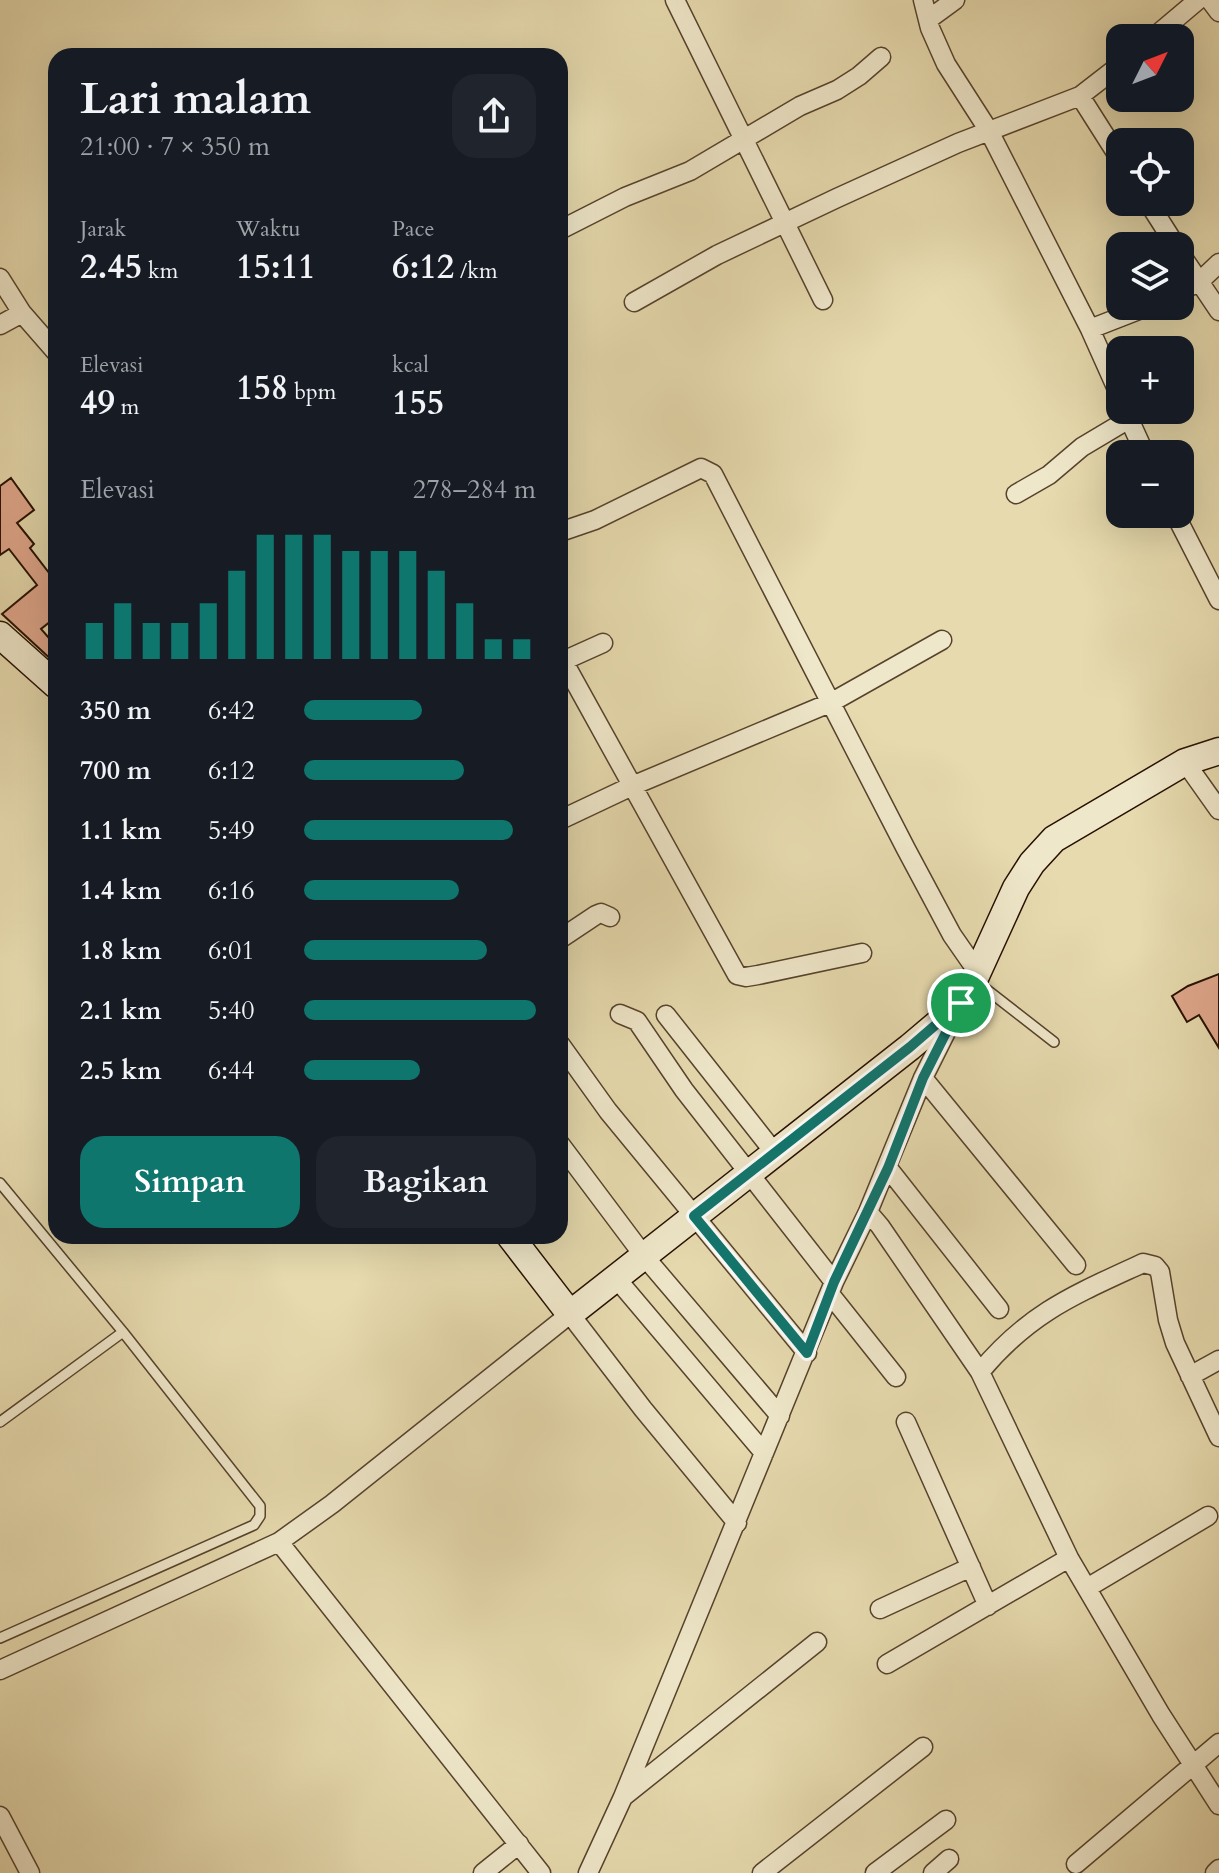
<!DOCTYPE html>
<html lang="id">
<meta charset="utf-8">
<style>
:root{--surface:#171b24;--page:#20242c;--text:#f1f3f6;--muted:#9ea1a6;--accent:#0f766e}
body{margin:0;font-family:Cardo,serif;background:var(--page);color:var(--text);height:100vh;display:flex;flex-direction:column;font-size:30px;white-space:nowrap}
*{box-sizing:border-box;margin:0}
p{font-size:26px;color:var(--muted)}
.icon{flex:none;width:44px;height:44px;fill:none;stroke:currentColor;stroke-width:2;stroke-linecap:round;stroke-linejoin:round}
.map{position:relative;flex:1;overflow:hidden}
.panel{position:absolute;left:48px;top:48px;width:520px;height:1196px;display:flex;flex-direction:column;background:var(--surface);border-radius:24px;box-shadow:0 8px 32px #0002}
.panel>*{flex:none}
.needle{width:52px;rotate:48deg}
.buttons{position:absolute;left:1106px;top:24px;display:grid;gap:16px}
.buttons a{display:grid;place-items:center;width:88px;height:88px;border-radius:16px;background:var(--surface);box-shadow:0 8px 32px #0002;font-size:40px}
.pin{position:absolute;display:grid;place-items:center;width:68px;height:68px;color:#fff;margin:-34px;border:4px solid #fff;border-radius:50%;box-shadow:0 2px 8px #0007}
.round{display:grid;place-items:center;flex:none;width:84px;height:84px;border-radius:24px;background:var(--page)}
.overview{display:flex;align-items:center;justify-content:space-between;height:136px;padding:0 32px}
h1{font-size:44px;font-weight:800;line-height:60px}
.metrics{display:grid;grid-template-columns:repeat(3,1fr);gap:12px;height:136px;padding:8px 32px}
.metrics div{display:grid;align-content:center}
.metrics b{font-size:34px;font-weight:800}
.metrics small{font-size:22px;font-weight:400}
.metrics p{font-size:22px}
.chart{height:224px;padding:16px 32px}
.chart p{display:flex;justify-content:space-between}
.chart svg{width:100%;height:144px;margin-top:8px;stroke:var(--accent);stroke-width:6}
.primary-button{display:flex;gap:16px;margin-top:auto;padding:16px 32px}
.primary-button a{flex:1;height:92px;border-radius:24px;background:var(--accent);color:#fff;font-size:32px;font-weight:800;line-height:92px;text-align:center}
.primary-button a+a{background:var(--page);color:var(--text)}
ul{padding:0 32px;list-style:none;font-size:26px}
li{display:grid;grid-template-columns:128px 96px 1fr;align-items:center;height:60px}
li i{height:20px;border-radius:10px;background:var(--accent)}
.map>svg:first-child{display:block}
</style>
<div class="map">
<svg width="1219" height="1873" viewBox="0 0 1219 1873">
<rect width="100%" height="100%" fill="#e6daae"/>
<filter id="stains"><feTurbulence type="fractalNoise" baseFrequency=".0025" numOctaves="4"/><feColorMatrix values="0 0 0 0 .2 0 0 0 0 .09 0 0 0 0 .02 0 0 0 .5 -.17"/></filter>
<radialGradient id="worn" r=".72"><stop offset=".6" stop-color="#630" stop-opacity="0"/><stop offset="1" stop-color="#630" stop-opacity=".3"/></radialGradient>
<path fill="#e1a88d" stroke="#260f01" stroke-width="2" d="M 11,478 L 34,510 L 17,523 L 34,544 L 30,548 L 56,582 L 56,617 L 41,629 L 56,646 L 56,664 L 2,614 L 37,585 L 9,549 L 0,555 L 0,486 Z
M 1219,974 L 1219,1048 L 1199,1015 L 1187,1022 L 1172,996 L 1188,986 Z"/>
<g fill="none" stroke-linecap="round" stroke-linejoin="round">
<defs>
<path id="lane" d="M 977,982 L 1054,1042
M 0,1183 L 123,1332 L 260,1506 L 260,1516 L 254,1525 L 0,1638
M 0,1422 L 123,1332"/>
<path id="street" d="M 675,0 L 823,300
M 923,0 L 930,28 L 946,64 L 989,131 L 1090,329 L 1120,396
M 1210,0 L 1219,12
M 929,19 L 955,0
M 1153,38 L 1198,0
M 1080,96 L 1120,159
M 1148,202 L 1176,246
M 560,230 L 625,197 L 690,171 L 800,106 L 837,90 L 859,76 L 881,57
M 1180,253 L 1219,311
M 0,278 L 22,313 L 56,352
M 1180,291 L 1199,282 L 1219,263
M 634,302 L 717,255 L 837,198 L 958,143 L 1080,96 L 1120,65
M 0,325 L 22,313
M 1090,329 L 1149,306
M 1125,410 L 1145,454
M 1016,494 L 1049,475 L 1082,447 L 1129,419
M 1175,514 L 1219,600
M 560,532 L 595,520 L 701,468 L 713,474 L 906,849 L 952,935 L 977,971
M 560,655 L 737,975 L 746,977 L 758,975 L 862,953
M 563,661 L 603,643
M 1185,762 L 1219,810
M 560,820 L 632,786 L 832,702 L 942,640
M 560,939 L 596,915 L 601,913 L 610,917
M 956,1012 L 923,1078 L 868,1212 L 880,1226 L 980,1372 L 1069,1558 L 1161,1715 L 1219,1805
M 620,1014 L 637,1021 L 684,1090 L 834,1282
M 666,1015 L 774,1152
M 560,1044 L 608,1111 L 807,1353
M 923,1078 L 1076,1265
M 560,1144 L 644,1256 L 780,1416
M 888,1168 L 999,1309
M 616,1278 L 764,1453
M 830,1294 L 896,1377
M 980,1372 C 1030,1312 1074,1295 1143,1263 L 1155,1266 L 1160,1272 L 1168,1320 L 1175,1343 L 1219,1437
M 1190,1376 L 1219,1360
M 906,1422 L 988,1606
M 279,1542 L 541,1873
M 1087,1588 L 1208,1516
M 880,1609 L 971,1567
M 887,1664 L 1069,1558
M 0,1670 L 279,1542 L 332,1504 L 570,1314 L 643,1409 L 737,1523
M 623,1797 L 834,1282 L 868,1212
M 0,1816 L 30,1873
M 1076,1864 L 1219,1743
M 483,1873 L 519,1844
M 588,1873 L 623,1797 L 817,1642
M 762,1873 L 923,1747
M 875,1873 L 946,1820
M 933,1873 L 949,1859
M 1215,1873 L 1219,1869"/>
<path id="secondary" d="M 0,635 L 56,685
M 510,1236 L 570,1314 L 910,1047 L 949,1014 L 969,991 L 1016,888 L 1032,863 L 1054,839 L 1185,762 L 1219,751"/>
</defs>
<use href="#lane" stroke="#56422c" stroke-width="12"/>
<use href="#street" stroke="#56422c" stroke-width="21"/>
<use href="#secondary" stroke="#260f01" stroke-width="29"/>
<use href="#lane" stroke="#efe7ca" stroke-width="9"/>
<use href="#street" stroke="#efe7ca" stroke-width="18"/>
<use href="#secondary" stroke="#efe7ca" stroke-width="26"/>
</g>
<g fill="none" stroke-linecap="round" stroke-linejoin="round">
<defs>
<path id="route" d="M 961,1003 L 923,1078 L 888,1168 L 834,1282 L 807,1353 L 694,1216 L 910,1047 Z"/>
</defs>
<use href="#route" stroke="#fff" stroke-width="16"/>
<use href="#route" stroke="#0f766e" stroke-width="10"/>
</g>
<rect width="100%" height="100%" filter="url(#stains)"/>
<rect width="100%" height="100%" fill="url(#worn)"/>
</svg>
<div class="buttons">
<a><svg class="needle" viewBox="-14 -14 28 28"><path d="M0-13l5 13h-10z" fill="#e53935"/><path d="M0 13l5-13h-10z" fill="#9ea1a6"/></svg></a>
<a><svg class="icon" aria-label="locate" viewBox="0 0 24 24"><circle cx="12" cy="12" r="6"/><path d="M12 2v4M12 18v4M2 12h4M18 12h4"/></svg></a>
<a><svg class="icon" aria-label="layers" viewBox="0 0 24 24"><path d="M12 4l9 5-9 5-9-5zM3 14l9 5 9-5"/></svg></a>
<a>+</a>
<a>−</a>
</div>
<div class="pin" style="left:961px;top:1003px;background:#1e9e55"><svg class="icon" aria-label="arrive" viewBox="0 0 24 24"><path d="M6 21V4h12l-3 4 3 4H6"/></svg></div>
<section class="panel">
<div class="overview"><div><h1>Lari malam</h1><p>21:00 · 7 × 350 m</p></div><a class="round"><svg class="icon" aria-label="share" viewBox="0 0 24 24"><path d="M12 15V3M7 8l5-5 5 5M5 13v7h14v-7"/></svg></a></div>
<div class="metrics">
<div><p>Jarak</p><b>2.45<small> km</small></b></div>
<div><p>Waktu</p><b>15:11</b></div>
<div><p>Pace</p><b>6:12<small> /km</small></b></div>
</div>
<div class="metrics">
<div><p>Elevasi</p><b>49<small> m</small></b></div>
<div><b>158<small> bpm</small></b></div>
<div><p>kcal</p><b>155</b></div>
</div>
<div class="chart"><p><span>Elevasi</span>278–284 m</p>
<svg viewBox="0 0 160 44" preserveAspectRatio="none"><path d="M5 44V33M15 44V27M25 44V33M35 44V33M45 44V27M55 44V17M65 44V6M75 44V6M85 44V6M95 44V11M105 44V11M115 44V11M125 44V17M135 44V27M145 44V38M155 44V38"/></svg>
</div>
<ul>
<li><b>350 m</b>6:42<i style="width:51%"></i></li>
<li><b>700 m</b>6:12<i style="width:69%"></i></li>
<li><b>1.1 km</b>5:49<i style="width:90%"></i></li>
<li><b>1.4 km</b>6:16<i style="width:67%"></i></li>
<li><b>1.8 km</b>6:01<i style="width:79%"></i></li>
<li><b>2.1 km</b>5:40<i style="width:100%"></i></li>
<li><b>2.5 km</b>6:44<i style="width:50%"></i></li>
</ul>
<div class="primary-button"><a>Simpan</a><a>Bagikan</a></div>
</section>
</div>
